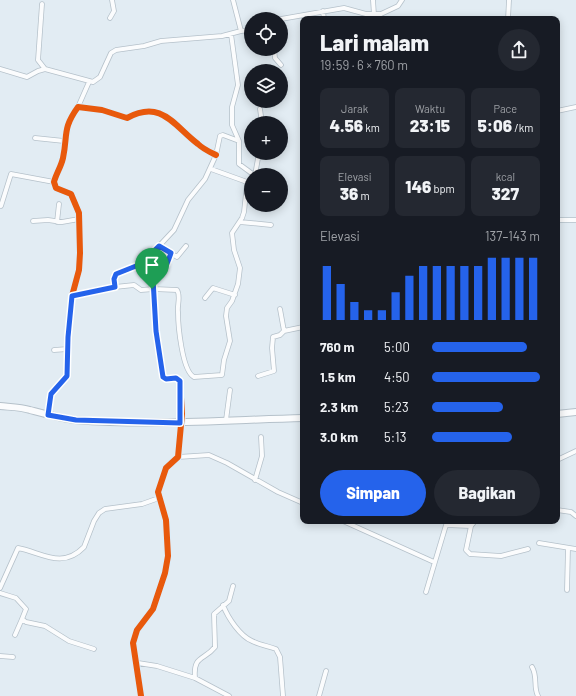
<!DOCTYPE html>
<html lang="id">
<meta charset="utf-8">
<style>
:root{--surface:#171b24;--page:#242831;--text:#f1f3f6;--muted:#9ea1a6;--accent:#2563eb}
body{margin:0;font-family:Barlow,sans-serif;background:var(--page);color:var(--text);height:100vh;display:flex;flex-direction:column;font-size:15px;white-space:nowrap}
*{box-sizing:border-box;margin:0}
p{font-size:13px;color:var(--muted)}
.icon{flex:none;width:22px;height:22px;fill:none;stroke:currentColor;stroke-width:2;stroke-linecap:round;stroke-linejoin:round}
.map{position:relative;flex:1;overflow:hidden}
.panel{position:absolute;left:300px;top:16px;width:260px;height:508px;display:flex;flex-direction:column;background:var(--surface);border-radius:8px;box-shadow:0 2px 10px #0003}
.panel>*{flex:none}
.tools{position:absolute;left:244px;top:12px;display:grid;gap:8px}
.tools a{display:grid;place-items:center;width:44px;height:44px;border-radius:50%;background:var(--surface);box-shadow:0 2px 10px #0003;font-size:20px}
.pin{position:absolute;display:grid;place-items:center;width:34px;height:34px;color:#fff;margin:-41px -17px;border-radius:50% 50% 50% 0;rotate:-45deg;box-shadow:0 0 4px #0007}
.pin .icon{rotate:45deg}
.round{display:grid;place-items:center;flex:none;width:42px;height:42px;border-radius:21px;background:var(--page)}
.overview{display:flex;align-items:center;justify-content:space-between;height:68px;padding:0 20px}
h1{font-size:22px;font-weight:800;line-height:30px}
.stats{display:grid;grid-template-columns:repeat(3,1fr);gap:6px;height:68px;padding:4px 20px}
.stats div{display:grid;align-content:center;border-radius:8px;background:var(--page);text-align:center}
.stats b{font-size:17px;font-weight:800}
.stats small{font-size:11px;font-weight:400}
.stats p{font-size:11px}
.chart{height:112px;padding:8px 20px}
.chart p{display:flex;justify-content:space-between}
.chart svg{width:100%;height:72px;margin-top:4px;stroke:var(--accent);stroke-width:6}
.primary-button{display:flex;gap:8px;margin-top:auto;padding:8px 20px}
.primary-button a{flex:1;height:46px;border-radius:24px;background:var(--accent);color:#fff;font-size:16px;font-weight:800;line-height:46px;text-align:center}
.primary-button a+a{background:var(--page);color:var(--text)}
ul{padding:0 20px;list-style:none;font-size:13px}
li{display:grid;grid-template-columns:64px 48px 1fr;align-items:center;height:30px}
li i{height:10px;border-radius:5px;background:var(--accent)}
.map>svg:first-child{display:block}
</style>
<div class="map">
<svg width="576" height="696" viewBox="0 0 576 696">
<rect width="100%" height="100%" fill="#e2ecf3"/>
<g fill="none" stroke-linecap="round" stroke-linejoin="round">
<defs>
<path id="street" d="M 373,0 L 374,15
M 42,4 L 38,60 L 45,69
M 323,11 L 324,19
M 110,18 L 114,11 L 112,0
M 281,19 L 344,8 L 366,14 L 381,14 L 398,6 L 402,0
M 508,19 L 509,0
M 241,31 L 251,30
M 274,49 L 275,58 L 281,65
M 0,69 L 27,77 L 38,71 L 45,69 L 93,82 L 100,77 L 111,53 L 116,50 L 144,46 L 161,41 L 222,36 L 241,31 L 233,0
M 78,107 L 89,82
M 260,109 L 262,123
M 557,111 L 576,107
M 35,138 L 64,141
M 239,141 L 239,164 L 254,175
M 211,169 L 247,182
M 255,175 L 259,153
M 1,206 L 11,174 L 54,182
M 557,220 L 576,220
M 33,221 L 48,220 L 62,222 L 79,219
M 57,222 L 59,204
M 240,222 L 271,225
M 159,246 L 177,257 L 186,246
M 115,287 L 134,285 L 141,290 L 154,289 L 177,290 C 181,296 177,305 178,312 C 178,325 182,371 194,377 L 222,375 L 224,360 L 230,341 L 226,316 L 227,308 L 232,301 L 238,284 L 240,268 L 234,250 L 232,233 L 242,218 L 244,212 L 247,184 L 251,181
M 72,296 L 115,287 L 114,279 L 116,274 L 141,264 L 146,260 L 174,230 L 188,200 L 205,179 L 216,155 L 220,136 L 223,135 L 239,141 L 232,125 L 232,107 L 238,85 L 231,34
M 205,298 L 213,288 L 235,295
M 280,309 L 284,331
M 54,350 L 68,349
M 258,376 L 274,371 L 272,348 L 273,337 L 280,335 L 284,331 L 303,327
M 48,415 L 51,394 L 67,376 L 68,337 L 72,296 L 79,270 L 80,253 L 79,213 L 71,194 L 56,188 L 54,182 C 56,174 61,167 63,158 C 68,135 62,129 78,107 L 102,110 L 127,118 C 162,99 174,126 198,144 C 203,149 210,152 216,155
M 226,420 L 230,390
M 178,457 L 209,455 L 227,463 L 278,492 L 303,503
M 557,460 L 576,451
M 255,480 L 262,456 L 261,437
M 557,510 L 571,512 L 576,516
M 343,521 L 434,562
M 471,526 L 466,550 L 470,554 L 501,556 L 528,549
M 539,543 L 576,549
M 0,588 L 18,548 C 41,552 62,570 84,547 L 94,521 L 99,513 L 105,509 L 142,504 L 159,498
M 567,590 L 568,548
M 426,592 L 446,525 L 471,526 L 475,521
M 0,593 L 16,598 L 26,609 L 22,619 L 26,622 L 45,626 L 69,641 L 94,649
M 223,605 C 228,618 240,636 252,641 C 260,645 268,646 276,649 L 280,657 L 283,696
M 15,635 L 22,619
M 0,656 L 13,657
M 138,663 L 157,666 L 195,678 L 229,696
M 532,667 C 538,677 533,687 538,696
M 195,678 C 193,655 204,661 215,647 L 214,614 L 229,601 L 233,586
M 141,696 L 133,643 L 137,630 L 153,609 L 165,573 L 168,556 L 166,520 L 158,492 L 166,468 L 178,457 L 182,414 L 180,381 L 176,378 L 166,379 L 163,377 L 156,331 L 153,279 C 164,275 167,264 171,253
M 319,696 L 326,671"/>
<path id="secondary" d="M 0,406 C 10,407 21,407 30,410 C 45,414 59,418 75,420 C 151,426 227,420 303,418
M 557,414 L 576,412"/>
</defs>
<use href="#street" stroke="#b5c1ca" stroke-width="5.5"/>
<use href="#secondary" stroke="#b5c1ca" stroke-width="8"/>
<use href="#street" stroke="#fbfcfd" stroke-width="4"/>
<use href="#secondary" stroke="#fbfcfd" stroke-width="6"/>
<defs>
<path id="cycleway" d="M 48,415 L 51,394 L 67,376 L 68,337 L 72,296 L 79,270 L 80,253 L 79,213 L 71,194 L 56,188 L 54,182 C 56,174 61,167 63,158 C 68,135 62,129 78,107 L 102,110 L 127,118 C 162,99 174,126 198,144 C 203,149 210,152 216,155
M 141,696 L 133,643 L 137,630 L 153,609 L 165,573 L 168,556 L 166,520 L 158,492 L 166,468 L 178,457 L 182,414 L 180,381 L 176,378 L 166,379 L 163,377 L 156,331 L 153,279 C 164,275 167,264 171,253"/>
</defs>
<use href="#cycleway" stroke="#dcedf9" stroke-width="8"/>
<use href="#cycleway" stroke="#e8590c" stroke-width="6"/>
</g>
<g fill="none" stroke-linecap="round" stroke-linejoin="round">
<defs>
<path id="route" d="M 159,246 L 171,253 C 167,264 164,275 153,279 L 156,331 L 163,377 L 166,379 L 176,378 L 180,381 L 180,423 L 76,420 L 48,415 L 51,394 L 67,376 L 68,337 L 72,296 L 115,287 L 114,279 L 116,274 L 141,264 Z"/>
</defs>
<use href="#route" stroke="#fff" stroke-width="8"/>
<use href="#route" stroke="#2563eb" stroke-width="5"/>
</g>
</svg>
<div class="tools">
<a><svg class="icon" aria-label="locate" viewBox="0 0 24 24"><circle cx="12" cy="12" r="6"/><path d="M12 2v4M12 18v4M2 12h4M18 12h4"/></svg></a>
<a><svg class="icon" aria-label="layers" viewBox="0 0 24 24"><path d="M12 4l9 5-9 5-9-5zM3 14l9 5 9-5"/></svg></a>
<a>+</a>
<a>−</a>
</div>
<div class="pin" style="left:152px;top:289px;background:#1e9e55"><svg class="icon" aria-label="arrive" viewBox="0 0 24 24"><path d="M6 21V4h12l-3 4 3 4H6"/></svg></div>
<section class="panel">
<div class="overview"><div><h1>Lari malam</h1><p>19:59 · 6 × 760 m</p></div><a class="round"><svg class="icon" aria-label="share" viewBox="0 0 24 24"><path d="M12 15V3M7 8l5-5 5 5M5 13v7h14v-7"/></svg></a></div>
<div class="stats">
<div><p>Jarak</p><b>4.56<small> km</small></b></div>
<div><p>Waktu</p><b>23:15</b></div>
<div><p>Pace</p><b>5:06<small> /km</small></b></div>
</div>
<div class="stats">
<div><p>Elevasi</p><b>36<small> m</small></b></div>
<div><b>146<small> bpm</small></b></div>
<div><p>kcal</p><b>327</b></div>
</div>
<div class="chart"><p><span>Elevasi</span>137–143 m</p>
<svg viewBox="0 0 160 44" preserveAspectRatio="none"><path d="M5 44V11M15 44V22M25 44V33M35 44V38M45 44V38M55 44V27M65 44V17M75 44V11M85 44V11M95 44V11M105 44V11M115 44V11M125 44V6M135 44V6M145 44V6M155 44V6"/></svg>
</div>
<ul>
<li><b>760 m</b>5:00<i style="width:88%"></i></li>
<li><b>1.5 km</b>4:50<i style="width:100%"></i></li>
<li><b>2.3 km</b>5:23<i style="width:66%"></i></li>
<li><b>3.0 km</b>5:13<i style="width:74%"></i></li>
</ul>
<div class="primary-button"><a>Simpan</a><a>Bagikan</a></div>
</section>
</div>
